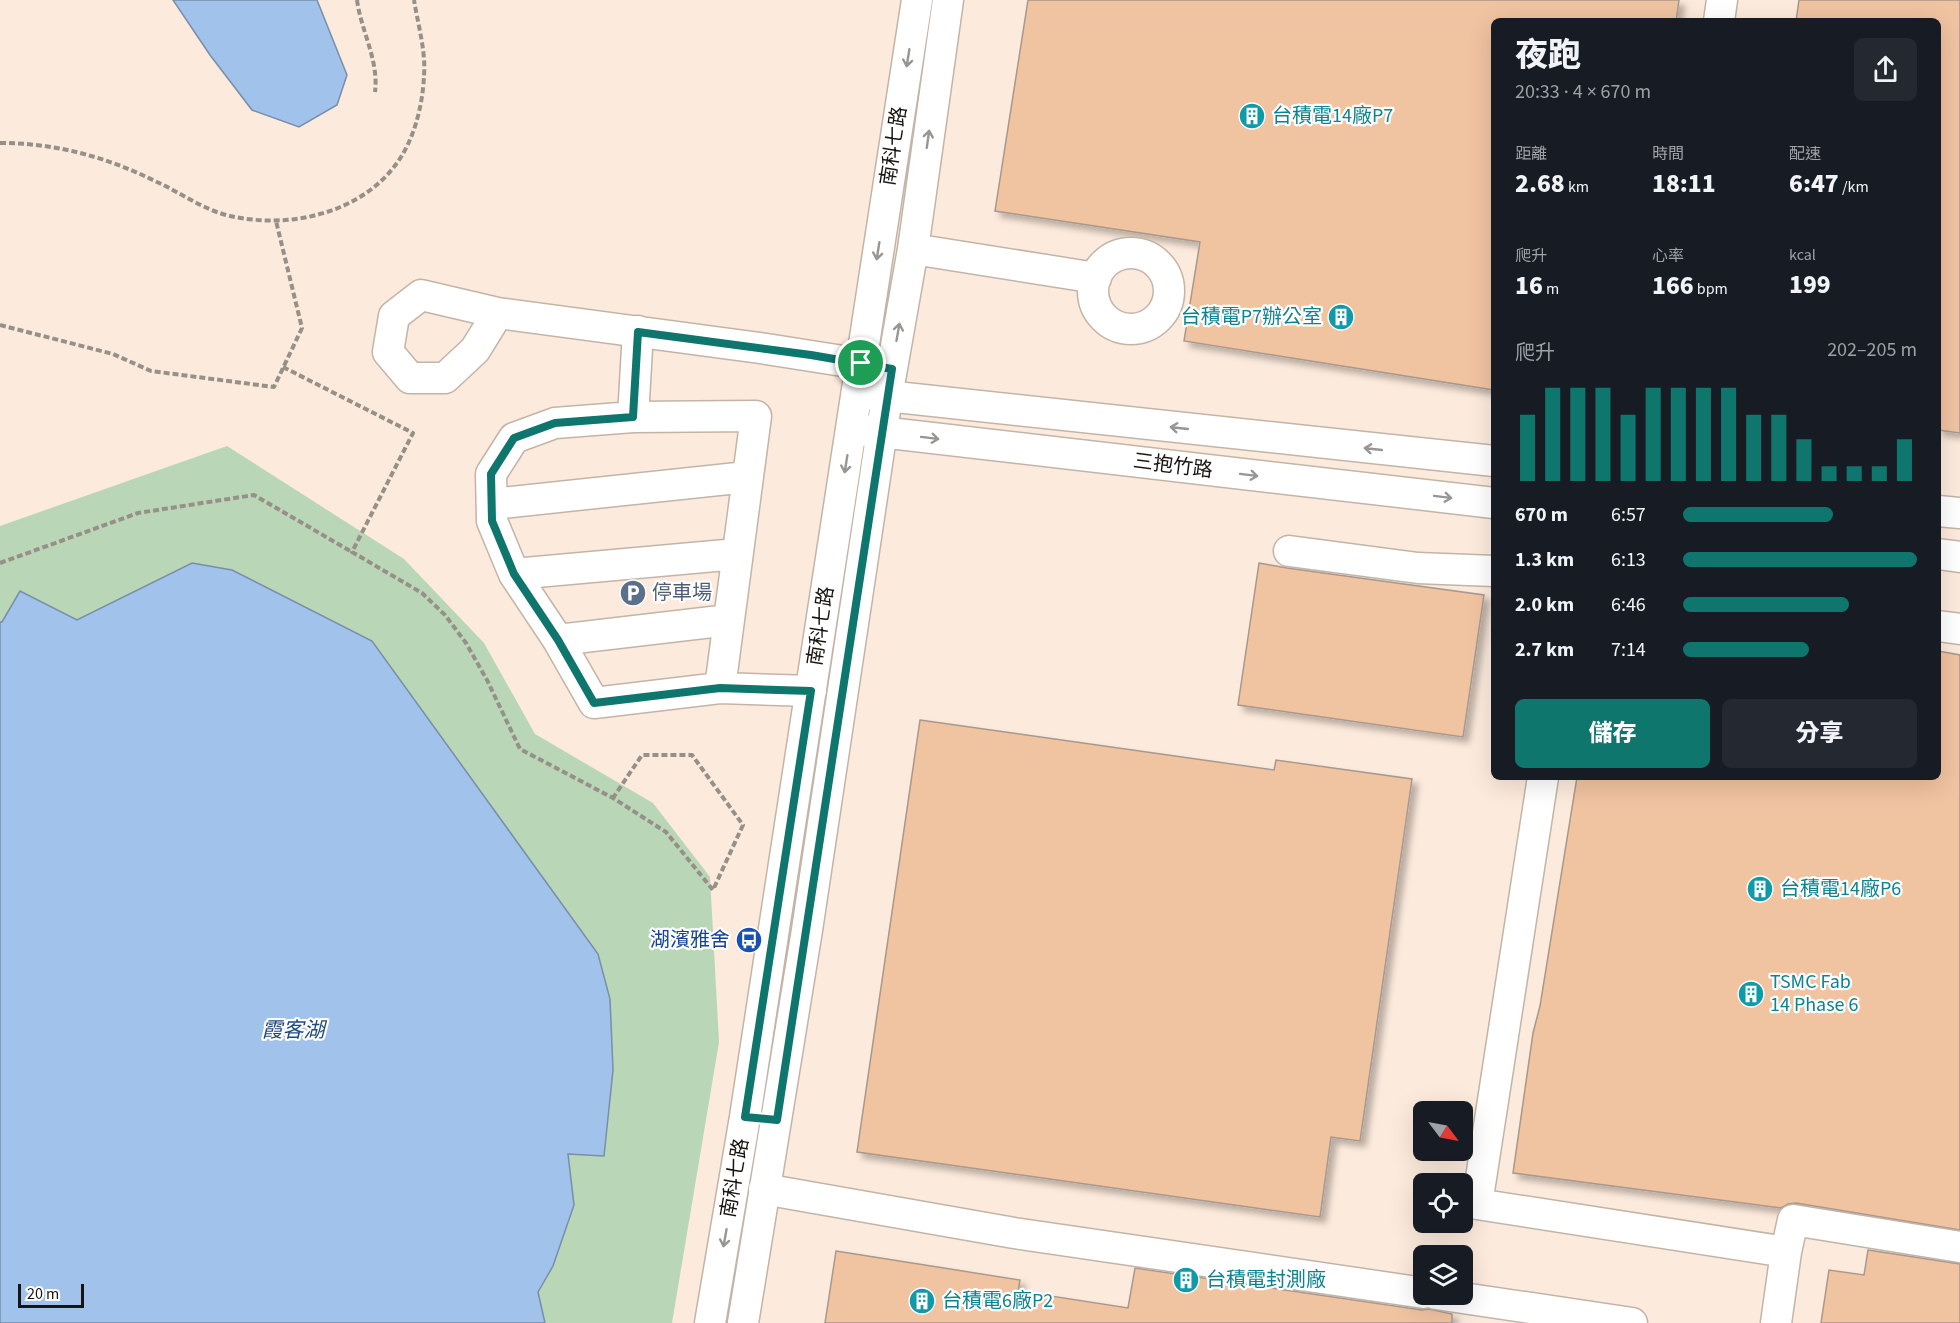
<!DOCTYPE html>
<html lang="zh-TW">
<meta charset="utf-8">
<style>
:root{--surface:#171b24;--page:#242831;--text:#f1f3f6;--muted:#9ea1a6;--accent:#0f766e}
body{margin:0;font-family:"Source Sans 3","Noto Sans TC",sans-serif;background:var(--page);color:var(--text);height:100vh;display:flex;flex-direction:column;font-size:22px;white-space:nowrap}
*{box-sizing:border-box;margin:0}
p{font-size:20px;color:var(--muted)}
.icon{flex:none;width:33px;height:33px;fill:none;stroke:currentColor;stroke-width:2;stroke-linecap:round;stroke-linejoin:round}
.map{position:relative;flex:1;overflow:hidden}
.details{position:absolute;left:1491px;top:18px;width:450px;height:762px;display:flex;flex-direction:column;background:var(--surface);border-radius:9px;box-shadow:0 6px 24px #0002}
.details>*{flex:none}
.needle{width:39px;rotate:122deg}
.controls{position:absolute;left:1413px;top:1101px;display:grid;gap:12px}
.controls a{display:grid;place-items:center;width:60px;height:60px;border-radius:9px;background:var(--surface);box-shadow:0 6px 24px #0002;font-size:30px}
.scale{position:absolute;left:18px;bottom:15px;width:66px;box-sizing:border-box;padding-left:6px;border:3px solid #19140f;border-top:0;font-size:16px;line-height:21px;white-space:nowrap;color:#19140f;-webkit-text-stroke:4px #fff;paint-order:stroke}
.pin{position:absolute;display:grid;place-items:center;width:51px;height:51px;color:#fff;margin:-26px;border:3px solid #fff;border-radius:50%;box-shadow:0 2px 6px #0007}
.round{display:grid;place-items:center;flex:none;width:63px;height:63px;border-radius:9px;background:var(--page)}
.overview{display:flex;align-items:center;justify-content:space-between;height:102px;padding:0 24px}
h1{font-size:33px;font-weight:800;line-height:45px}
.figures{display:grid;grid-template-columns:repeat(3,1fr);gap:9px;height:102px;padding:6px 24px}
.figures div{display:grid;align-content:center}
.figures b{font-size:26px;font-weight:800}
.figures small{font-size:16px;font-weight:400}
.figures p{font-size:16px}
.chart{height:168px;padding:12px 24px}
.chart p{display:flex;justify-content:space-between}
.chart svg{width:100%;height:108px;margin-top:6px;stroke:var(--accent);stroke-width:6}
.primary-button{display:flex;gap:12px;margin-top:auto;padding:12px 24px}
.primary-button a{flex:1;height:69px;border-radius:9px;background:var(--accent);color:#fff;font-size:24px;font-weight:800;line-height:69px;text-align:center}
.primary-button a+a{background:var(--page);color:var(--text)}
ul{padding:0 24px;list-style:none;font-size:20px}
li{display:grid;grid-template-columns:96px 72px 1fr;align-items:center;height:45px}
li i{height:15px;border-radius:8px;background:var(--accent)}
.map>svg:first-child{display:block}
</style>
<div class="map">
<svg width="1960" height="1323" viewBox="0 0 1960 1323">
<defs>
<filter id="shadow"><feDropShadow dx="5.5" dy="5.5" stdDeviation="3" flood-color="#0004"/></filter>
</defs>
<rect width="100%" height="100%" fill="#fdf3eb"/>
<path fill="#fceadc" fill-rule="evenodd" d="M 0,0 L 1960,0 L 1960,1323 L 0,1323 ZM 1494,21 L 1938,21 L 1938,777 L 1494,777 ZM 1424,1112 L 1462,1112 L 1462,1150 L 1424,1150 ZM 1424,1184 L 1462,1184 L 1462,1222 L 1424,1222 ZM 1424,1256 L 1462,1256 L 1462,1294 L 1424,1294 Z"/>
<path fill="#b9d7b7" d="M 227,446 L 404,559 L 484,643 L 535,734 L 653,803 L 710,877 L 719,1042 L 672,1323 L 0,1323 L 0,526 Z"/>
<path fill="#a1c2eb" stroke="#788ea9" stroke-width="1.5" d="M 173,0 L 317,0 L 347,75 L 337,105 L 299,127 L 252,110 L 210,55 Z
M 192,563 L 232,570 L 372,641 L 598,954 L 610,999 L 613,1070 L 604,1156 L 568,1154 L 574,1205 L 553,1266 L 538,1292 L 545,1323 L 0,1323 L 0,622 L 2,622 L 20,591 L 77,620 Z"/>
<path fill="#f0c3a1" stroke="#a8988d" stroke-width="1.5" filter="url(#shadow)" d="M 1028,0 L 1679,0 L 1676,21 L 1494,21 L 1494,390 L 1184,341 L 1200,242 L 995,211 Z
M 1799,0 L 1960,0 L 1960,433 L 1938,430 L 1938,21 L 1796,21 Z
M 1259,563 L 1287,568 L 1484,595 L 1463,737 L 1238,705 Z
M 1938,651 L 1960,655 L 1960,1230 L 1796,1203 L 1788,1204 L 1781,1208 L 1513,1173 L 1533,1033 L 1540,1006 L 1577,777 L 1938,777 Z
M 920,720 L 1274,770 L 1276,760 L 1412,779 L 1360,1141 L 1331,1137 L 1320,1217 L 857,1152 Z
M 1868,1250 L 1960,1264 L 1960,1323 L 1821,1323 L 1829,1270 L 1864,1275 Z
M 836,1251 L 1020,1280 L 1018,1291 L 1128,1308 L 1135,1268 L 1422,1310 L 1429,1309 L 1452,1314 L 1452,1323 L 825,1323 Z"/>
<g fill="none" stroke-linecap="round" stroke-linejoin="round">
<defs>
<path id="minor" d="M 1719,21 L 1722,0
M 913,249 L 1096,278
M1093 291a38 38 0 1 1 76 0a38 38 0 1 1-76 0Z
M 498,313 L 475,350 L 445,378 L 410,378 L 388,352 L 394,316 L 421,295 L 498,313 L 760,348 L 881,367
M 868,394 L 1494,461
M 633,417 L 638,331
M 863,430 L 1494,503
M 492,504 L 747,477
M 1938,511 L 1960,513
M 1289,551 L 1418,568 L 1494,571
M 1938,554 L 1960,557
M 514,574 L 737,554
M 1938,626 L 1960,629
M 558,640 L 729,620
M 720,688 L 756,416 L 633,417 L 555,423 L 514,438 L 491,474 L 492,521 L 514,574 L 558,640 L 594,703 L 720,688 L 811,691
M 1543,777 L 1477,1204 L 1786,1252 L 1793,1220 L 1960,1247
M 764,1189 L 1014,1233 L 1424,1293
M 1436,1294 L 1632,1323
M 710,1323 L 745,1117 L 917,0
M 743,1323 L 807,930 L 887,397 L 913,249 L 948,0
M 1776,1323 L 1786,1252"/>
</defs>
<use href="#minor" stroke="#c3b4a8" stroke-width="33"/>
<path stroke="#979089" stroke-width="4" stroke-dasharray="6 3" stroke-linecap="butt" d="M 357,0 C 361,31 379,60 375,92
M 0,143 C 56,143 107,157 157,182 C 181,193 204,210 230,216 C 297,231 379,209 409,142 C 418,122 423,98 424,76 C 426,51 418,25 414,0
M 0,325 L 113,354 L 151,371 L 274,387 L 302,328 L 276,221
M 283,367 L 413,433 L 352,552 L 422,593 L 445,615 L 466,643 L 487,680 L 520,749 L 613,798 L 666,832 L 713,890 L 743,825 L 692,755 L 642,755 L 613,798
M 0,563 L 138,513 L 254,495 L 352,552"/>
<use href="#minor" stroke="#fff" stroke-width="30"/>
</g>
<defs><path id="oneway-shaft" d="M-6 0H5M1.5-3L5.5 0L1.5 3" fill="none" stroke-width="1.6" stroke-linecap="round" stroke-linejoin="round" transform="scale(1.5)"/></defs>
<g stroke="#989593">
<use href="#oneway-shaft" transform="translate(908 58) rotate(99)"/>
<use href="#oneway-shaft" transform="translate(928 139) rotate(-82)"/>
<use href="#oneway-shaft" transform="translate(878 251) rotate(99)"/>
<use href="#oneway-shaft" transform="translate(898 332) rotate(-80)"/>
<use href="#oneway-shaft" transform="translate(1179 428) rotate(-174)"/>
<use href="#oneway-shaft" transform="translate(930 438) rotate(7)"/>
<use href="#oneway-shaft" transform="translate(1373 449) rotate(-174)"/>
<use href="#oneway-shaft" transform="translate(846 464) rotate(99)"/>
<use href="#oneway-shaft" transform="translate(1249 475) rotate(7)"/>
<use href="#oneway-shaft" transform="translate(1443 497) rotate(7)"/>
<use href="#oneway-shaft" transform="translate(725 1238) rotate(100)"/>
</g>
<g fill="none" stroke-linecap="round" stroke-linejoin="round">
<defs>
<path id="route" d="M 638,332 L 811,355 L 892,369 L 777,1120 L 745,1117 L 811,691 L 720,688 L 594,703 L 558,640 L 514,574 L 492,521 L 491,474 L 514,438 L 555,423 L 633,417 Z"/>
</defs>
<use href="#route" stroke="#fff" stroke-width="12"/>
<use href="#route" stroke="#0f766e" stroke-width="8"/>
</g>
<defs>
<symbol id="building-disc" viewBox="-11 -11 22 22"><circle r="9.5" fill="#0f9aa8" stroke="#fff"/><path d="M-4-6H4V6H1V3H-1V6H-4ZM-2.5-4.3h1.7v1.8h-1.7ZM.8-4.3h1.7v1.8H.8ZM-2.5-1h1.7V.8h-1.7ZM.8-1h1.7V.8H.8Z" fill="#fff"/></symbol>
<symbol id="parking-disc" viewBox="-11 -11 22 22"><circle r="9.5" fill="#5c6f8a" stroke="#fff"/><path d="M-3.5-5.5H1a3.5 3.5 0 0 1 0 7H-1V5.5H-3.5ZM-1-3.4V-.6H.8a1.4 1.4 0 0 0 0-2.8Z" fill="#fff"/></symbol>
<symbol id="bus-disc" viewBox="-11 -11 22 22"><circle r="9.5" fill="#1a4fb4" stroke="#fff"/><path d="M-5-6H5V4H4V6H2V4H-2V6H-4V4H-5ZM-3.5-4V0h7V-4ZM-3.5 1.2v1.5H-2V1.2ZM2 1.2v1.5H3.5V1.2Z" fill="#fff"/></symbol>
</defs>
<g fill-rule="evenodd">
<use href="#building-disc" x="1237" y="101" width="30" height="30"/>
<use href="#building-disc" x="1326" y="302" width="30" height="30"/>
<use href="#parking-disc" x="618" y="578" width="30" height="30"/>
<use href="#building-disc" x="1745" y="874" width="30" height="30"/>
<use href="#bus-disc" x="734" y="925" width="30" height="30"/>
<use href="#building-disc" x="1736" y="979" width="30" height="30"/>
<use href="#building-disc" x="1171" y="1265" width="30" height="30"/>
<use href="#building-disc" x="907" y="1286" width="30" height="30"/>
</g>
<g text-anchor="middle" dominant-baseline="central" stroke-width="4.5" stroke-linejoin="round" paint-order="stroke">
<g font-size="20" fill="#0d838f" stroke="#fff" text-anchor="start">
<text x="1272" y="116">台積電14廠P7</text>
<text x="1322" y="317" text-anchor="end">台積電P7辦公室</text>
<text x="1780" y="889">台積電14廠P6</text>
<text x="1770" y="982">TSMC Fab<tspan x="1770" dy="23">14 Phase 6</tspan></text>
<text x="1206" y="1280">台積電封測廠</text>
<text x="942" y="1301">台積電6廠P2</text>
</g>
<g font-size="20" fill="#19140f" stroke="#fff">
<text transform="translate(894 146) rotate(-81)">南科七路</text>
<text transform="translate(1173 466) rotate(7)">三抱竹路</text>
<text transform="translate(821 626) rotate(-81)">南科七路</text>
<text transform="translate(735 1178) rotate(-80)">南科七路</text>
</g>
<g font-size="20" fill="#4e5e75" stroke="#fff" text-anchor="start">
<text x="652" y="593">停車場</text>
</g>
<g font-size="20" fill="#164399" stroke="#fff" text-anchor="end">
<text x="730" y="940">湖濱雅舍</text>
</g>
<g font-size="21" font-style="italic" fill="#1f4b7e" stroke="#fff">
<text x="293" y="1030">霞客湖</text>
</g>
</g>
</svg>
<div class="controls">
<a><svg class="needle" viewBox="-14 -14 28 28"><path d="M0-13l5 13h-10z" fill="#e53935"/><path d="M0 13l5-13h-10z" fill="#9ea1a6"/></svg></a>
<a><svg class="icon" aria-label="locate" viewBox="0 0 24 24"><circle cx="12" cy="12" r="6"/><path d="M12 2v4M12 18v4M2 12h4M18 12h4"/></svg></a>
<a><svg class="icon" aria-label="layers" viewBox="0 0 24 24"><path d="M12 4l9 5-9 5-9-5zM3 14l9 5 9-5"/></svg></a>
</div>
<div class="scale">20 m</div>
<div class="pin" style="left:861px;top:363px;background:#1e9e55"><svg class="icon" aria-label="arrive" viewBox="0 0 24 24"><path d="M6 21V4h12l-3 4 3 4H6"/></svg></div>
<section class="details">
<div class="overview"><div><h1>夜跑</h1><p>20:33 · 4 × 670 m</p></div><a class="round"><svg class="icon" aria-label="share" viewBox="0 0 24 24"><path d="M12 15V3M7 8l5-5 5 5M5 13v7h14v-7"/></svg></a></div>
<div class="figures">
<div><p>距離</p><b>2.68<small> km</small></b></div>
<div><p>時間</p><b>18:11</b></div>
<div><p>配速</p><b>6:47<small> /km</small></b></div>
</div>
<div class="figures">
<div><p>爬升</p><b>16<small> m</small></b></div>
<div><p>心率</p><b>166<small> bpm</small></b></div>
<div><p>kcal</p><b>199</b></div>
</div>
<div class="chart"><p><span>爬升</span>202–205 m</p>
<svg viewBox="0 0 160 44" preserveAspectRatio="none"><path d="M5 44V17M15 44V6M25 44V6M35 44V6M45 44V17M55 44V6M65 44V6M75 44V6M85 44V6M95 44V17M105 44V17M115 44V27M125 44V38M135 44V38M145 44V38M155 44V27"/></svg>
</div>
<ul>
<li><b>670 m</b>6:57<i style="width:64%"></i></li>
<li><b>1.3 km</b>6:13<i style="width:100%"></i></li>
<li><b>2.0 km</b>6:46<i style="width:71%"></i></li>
<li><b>2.7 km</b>7:14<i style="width:54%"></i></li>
</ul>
<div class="primary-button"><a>儲存</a><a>分享</a></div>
</section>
</div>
